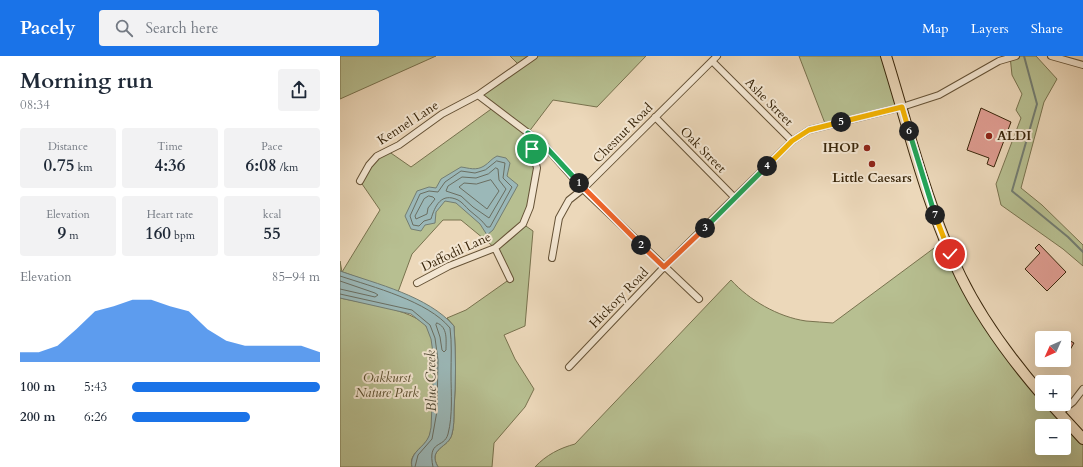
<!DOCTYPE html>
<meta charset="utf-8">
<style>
:root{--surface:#fff;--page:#f2f2f3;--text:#1f2937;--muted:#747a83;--accent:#1a73e8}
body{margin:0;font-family:Cardo,serif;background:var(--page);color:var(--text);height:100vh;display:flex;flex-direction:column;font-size:15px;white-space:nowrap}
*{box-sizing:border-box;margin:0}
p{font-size:13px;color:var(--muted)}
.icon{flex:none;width:22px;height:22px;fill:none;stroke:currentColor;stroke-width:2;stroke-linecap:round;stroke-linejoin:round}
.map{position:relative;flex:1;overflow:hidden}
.drawer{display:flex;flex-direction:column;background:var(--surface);width:340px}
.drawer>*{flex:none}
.needle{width:26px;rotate:225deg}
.tools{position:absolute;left:695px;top:275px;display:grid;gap:8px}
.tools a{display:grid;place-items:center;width:36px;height:36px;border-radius:4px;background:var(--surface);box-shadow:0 4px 16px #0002;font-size:20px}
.pin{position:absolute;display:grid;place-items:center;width:34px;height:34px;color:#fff;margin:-17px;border:2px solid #fff;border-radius:50%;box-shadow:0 1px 4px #0007}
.km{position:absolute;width:20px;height:20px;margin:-10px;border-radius:50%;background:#222;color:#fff;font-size:11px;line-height:20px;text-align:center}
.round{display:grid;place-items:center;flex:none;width:42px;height:42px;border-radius:4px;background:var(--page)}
.overview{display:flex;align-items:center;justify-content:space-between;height:68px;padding:0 20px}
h1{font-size:22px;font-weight:600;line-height:30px}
.metrics{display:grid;grid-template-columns:repeat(3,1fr);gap:6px;height:68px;padding:4px 20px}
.metrics div{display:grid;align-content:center;border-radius:4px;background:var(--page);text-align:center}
.metrics b{font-size:17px;font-weight:600}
.metrics small{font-size:11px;font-weight:400}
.metrics p{font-size:11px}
.chart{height:112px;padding:8px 20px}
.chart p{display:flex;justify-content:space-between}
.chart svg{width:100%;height:72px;margin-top:4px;fill:var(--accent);opacity:.7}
ul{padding:0 20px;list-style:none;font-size:13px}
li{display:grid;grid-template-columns:64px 48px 1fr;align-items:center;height:30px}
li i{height:10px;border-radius:5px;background:var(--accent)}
header{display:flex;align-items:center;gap:24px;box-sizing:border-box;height:56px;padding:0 20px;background:var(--accent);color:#fff}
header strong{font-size:19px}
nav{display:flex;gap:22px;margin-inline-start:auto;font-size:14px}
.search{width:280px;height:36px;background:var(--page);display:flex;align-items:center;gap:10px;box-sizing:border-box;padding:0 14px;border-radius:4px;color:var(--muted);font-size:15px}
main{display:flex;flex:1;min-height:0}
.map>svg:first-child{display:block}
</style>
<header>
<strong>Pacely</strong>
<div class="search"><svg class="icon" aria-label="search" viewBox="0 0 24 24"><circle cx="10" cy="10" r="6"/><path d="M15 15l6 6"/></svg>Search here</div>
<nav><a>Map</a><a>Layers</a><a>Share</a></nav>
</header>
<main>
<section class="drawer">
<div class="overview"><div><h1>Morning run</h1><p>08:34</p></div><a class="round"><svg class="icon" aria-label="share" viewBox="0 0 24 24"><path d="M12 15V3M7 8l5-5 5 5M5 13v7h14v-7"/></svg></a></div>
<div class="metrics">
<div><p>Distance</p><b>0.75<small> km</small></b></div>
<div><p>Time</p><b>4:36</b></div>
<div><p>Pace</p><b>6:08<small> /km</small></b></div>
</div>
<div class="metrics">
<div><p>Elevation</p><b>9<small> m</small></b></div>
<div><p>Heart rate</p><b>160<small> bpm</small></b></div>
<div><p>kcal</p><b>55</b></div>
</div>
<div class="chart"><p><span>Elevation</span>85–94 m</p>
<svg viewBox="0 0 160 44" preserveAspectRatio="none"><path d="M0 44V38L10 38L20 34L30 24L40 13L50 10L60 6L70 6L80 10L90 13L100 24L110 31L120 34L130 34L140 34L150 34L160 38V44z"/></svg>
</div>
<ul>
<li><b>100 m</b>5:43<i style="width:100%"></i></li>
<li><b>200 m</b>6:26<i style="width:63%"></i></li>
</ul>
</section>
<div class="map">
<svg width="743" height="411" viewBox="0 0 743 411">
<rect width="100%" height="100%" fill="#ecd8ba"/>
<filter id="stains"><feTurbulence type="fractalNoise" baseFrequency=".005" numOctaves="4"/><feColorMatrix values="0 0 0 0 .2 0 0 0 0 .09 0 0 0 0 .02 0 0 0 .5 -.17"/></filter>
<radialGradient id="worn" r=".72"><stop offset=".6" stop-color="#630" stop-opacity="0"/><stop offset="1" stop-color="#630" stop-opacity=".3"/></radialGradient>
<path fill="#b7bf91" stroke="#78724e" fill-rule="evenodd" d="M 0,0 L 96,0 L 0,43 Z
M 170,0 L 306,0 L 257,51 L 213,44 L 188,77 L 197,112 L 183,168 L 193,175 L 185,270 L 164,279 L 175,303 L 194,333 L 185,351 L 154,387 L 152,411 L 98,411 C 87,392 109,392 112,378 C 114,371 114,362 114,354 C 116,326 116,298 114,270 L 107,262 L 126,254 L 170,223 L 155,192 L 121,164 L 103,164 L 72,198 L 58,236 L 0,215 L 0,205 L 2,216 L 40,154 L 20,125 L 29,109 L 48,95 L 71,111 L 154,51 L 138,39 L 180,10 Z
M 459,0 L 546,0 L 562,51 L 486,70 Z
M 670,0 L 696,0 L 717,23 L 704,46 L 681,132 L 702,149 L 743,189 L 743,210 L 723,193 L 661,149 L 656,128 L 681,62 L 676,54 L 682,38 L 672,19 Z
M 605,184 L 622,223 L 702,339 L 702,348 L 711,348 L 743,383 L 743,411 L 195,411 C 206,399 220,392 235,388 L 391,224 C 409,244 438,261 466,265 C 475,266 484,266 493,267 ZM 702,370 L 724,370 L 724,392 L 702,392 Z
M 0,242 C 22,247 72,253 86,270 C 96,282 94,311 94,326 C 93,343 95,365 89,381 C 84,392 68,397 72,411 L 0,411 Z"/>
<path fill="#9bb8b8" stroke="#737d72" d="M 157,100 L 166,102 L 170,107 L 167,120 L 178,129 L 153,174 L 147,179 L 140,168 L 116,147 L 105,145 L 96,156 L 95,167 L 85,169 L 81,175 L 71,173 L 65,160 L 77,135 L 89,131 L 96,132 L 101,123 L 121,111 C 129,112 136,115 144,110 C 149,107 151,103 157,100 Z
M 0,215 C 37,228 88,240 114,270 C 116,298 116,326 114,354 C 114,362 114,371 112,378 C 109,392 87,392 98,411 L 72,411 C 69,397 83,392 88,382 C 90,379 90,375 91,372 L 94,304 L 91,283 L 86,270 L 71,258 L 0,242 Z"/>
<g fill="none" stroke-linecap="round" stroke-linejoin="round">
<path stroke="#6a6e61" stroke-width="1" d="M 157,105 L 165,107 L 163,122 L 172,131 L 150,171 L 147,171 C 142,164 136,160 129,154 C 126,151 122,146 118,144 C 101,136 95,150 91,163 L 84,165 L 79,170 L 73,169 L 70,160 L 80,138 L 89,135 L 98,136 L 105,126 L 121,115 L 135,117 L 145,114 Z
M 156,112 L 158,113 L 159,124 L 166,133 L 149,162 L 133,151 L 121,140 L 106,135 L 108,130 L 122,121 L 136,122 L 148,118 Z
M 151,124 L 159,135 L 147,153 L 119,131 L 124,127 L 136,128 Z
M 89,140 L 93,141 L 95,143 L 88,152 L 87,158 L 76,163 L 75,160 L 84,143 Z
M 0,220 C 33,231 88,245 110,272 C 112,287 111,303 111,318 C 111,337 113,359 108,378 C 104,393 87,383 93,411
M 0,225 L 35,237 L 38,239 L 35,241 L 0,233
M 0,238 L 72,254 L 90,269 L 95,282 L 98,304 L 97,355 L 92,383 L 78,399 L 75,411
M 97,267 C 108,271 106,284 106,294 L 104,296 L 102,294 L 100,281 L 96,269 Z"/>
<path stroke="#737d72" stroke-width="2" d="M 684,0 L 697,48 L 672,135 L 728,181 L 743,196"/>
</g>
<path fill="#df9c91" stroke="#38250a" d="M 641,52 L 671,66 L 654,111 L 647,108 L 649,102 L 627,94 Z
M 699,188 L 726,216 L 707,235 L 685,213 L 700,197 L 695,192 Z
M 714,276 L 734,287 L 724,304 L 724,282 L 711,282 Z"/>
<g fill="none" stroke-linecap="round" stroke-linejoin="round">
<defs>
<path id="minor" d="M 711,0 L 743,9
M 372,5 L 452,85
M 138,39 L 204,89 L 243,133 L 359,243
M 315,61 L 395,142
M 20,125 L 29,109 L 37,100 L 59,89 L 102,58 L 138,39 L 194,0
M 155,192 L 170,223
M 212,202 L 219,162 L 229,144 L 243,133 L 377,0
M 77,227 L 109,210 L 155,192 L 183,168 L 190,151 L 197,112 L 188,77
M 229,311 L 324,211 L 452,85 L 469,74 L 562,51 L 599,39 L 659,5 L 676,0
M 719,357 L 733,346 L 743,333"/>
<path id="primary" d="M 546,0 C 569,74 587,151 621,221 C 642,264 671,303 702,339
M 711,348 L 743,383"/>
</defs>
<use href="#minor" stroke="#655236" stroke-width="8"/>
<use href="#primary" stroke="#38250a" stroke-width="12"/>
<use href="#minor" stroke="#f3e6d2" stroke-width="6"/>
<use href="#primary" stroke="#ecd8ba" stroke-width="10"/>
</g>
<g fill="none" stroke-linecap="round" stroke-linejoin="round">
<defs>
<path id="split-1" d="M 192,93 L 188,77 L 204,89 L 239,127"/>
<path id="split-2" d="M 239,127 L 301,189"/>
<path id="split-3" d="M 301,189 L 324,211 L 365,172"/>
<path id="split-4" d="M 365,172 L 427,110"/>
<path id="split-5" d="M 427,110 L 452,85 L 469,74 L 501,66"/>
<path id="split-6" d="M 501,66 L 562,51 L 569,75"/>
<path id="split-7" d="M 569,75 L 595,159"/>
<path id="split-8" d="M 595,159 L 610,198"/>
</defs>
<use href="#split-1" stroke="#fff" stroke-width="8"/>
<use href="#split-2" stroke="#fff" stroke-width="8"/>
<use href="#split-3" stroke="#fff" stroke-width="8"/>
<use href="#split-4" stroke="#fff" stroke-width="8"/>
<use href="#split-5" stroke="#fff" stroke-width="8"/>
<use href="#split-6" stroke="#fff" stroke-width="8"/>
<use href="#split-7" stroke="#fff" stroke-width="8"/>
<use href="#split-8" stroke="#fff" stroke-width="8"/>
<use href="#split-1" stroke="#22a559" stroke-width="5"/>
<use href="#split-2" stroke="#f0652b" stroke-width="5"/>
<use href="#split-3" stroke="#f0652b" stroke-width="5"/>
<use href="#split-4" stroke="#22a559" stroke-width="5"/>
<use href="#split-5" stroke="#f5b400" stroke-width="5"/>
<use href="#split-6" stroke="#f5b400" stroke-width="5"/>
<use href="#split-7" stroke="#22a559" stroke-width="5"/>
<use href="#split-8" stroke="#f5b400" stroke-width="5"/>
</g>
<g fill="#8f2418" stroke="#f3e6d2" stroke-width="1.5">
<circle cx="649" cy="80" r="4"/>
<circle cx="527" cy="92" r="4"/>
<circle cx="532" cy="108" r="4"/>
</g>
<g text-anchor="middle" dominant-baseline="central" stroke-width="4" stroke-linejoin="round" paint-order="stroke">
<g font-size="13" fill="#38250a" stroke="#f3e6d2">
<text transform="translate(429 46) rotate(45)">Ashe Street</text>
<text transform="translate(68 67) rotate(-33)">Kennel Lane</text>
<text transform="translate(283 77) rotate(-45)">Chesnut Road</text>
<text transform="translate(363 94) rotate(45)">Oak Street</text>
<text transform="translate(116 196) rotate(-25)">Daffodil Lane</text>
<text transform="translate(279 242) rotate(-46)">Hickory Road</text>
</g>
<g font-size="13" font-weight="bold" fill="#38250a" stroke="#f3e6d2" text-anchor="start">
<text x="657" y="80">ALDI</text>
<text x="519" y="92" text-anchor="end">IHOP</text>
<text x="532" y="122" text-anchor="middle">Little Caesars</text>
</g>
<g font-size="13" font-style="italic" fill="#584c2c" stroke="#f3e6d2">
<text x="47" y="322">Oakkurst<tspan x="47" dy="15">Nature Park</tspan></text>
</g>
<g font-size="14" font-style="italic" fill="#514a36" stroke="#f3e6d2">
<text transform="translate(91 325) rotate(-91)">Blue Creek</text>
</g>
</g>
<rect width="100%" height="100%" filter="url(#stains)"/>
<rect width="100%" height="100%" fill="url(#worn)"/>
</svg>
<div class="tools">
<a><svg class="needle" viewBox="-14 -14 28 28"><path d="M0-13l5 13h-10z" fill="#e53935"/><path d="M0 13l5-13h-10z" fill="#747a83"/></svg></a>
<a>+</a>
<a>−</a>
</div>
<div class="pin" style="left:192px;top:93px;background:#1e9e55"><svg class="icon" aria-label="arrive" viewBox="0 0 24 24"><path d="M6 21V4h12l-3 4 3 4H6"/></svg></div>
<div class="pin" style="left:610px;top:198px;background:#d93025"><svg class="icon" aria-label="check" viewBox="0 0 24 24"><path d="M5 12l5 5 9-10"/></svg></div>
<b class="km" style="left:239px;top:127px">1</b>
<b class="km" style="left:301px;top:189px">2</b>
<b class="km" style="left:365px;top:172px">3</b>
<b class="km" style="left:427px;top:110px">4</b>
<b class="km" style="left:501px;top:66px">5</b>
<b class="km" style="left:569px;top:75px">6</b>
<b class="km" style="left:595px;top:159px">7</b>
</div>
</main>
